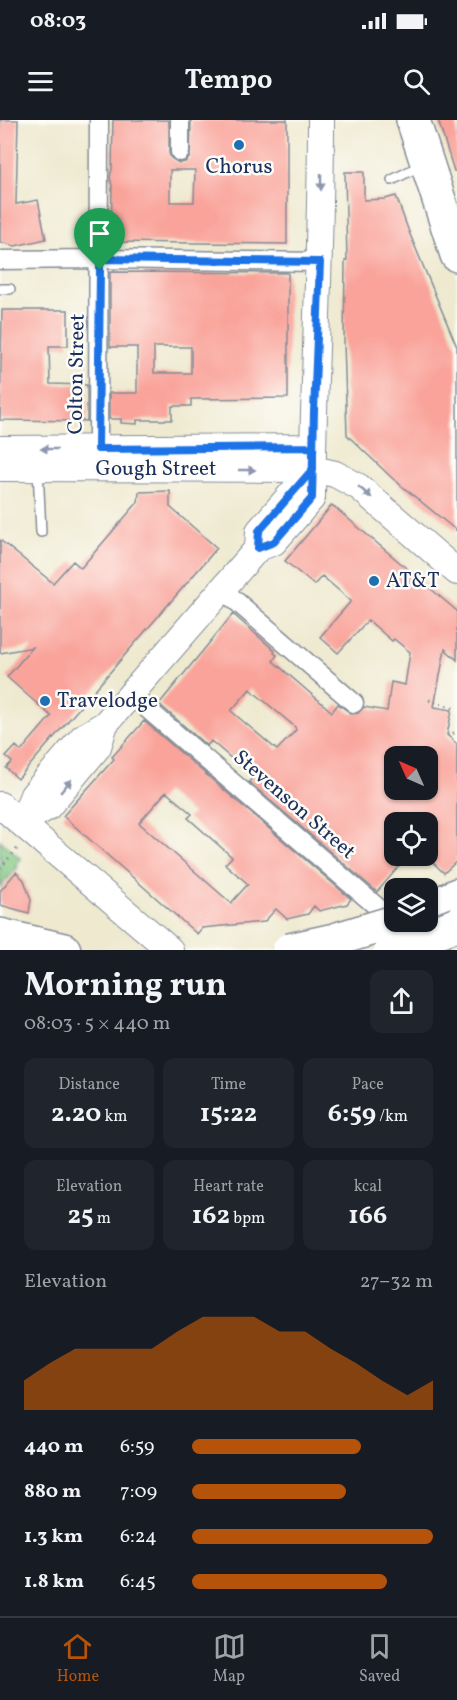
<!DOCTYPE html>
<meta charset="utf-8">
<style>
:root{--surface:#171b24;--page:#20242c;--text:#f1f3f6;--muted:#9ea1a6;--line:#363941;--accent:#b45309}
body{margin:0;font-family:Vollkorn,serif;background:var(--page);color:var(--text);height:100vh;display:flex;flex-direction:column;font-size:22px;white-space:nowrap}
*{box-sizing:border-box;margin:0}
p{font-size:20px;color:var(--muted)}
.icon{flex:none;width:33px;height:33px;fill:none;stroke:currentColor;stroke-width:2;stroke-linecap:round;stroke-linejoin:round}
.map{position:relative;height:830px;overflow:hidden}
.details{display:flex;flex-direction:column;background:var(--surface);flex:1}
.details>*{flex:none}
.needle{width:39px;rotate:315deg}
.fabs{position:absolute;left:384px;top:626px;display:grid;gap:12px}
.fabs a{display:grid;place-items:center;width:54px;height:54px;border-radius:12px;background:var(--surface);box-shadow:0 2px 4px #0004;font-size:30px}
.pin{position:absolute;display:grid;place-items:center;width:51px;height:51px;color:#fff;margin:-62px -26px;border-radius:50% 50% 50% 0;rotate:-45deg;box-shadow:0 0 6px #0007}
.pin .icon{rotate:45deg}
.round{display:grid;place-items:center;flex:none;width:63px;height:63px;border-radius:12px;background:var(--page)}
.overview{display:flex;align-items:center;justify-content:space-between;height:102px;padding:0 24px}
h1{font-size:33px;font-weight:700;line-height:45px}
.figures{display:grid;grid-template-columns:repeat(3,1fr);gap:9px;height:102px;padding:6px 24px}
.figures div{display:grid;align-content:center;border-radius:12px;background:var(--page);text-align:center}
.figures b{font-size:26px;font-weight:700}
.figures small{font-size:16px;font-weight:400}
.figures p{font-size:16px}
.chart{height:168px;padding:12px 24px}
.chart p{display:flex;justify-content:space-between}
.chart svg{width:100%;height:108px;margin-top:6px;fill:var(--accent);opacity:.7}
ul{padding:0 24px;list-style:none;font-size:20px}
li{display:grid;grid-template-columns:96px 72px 1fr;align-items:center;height:45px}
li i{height:15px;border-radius:8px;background:var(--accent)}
.status{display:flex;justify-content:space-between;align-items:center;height:42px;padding:0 30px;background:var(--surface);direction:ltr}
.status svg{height:16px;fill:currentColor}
header{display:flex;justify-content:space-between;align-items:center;height:78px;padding:0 24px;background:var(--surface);font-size:27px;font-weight:700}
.menu{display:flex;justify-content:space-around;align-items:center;height:84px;border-top:2px solid var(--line);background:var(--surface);font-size:16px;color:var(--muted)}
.menu a{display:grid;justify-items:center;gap:3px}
.menu .active{color:var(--accent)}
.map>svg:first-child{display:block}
</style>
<div class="status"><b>08:03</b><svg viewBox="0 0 49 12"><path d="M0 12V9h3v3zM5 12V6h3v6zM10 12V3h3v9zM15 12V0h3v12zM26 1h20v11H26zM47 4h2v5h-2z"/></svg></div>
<header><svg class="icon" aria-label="menu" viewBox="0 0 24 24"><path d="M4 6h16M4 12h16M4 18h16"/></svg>Tempo<svg class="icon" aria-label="search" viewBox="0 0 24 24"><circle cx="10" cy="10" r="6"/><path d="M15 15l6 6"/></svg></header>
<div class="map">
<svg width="457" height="830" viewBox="0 0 457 830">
<rect width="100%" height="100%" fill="#fdfcf7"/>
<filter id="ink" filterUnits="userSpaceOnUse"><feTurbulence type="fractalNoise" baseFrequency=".0167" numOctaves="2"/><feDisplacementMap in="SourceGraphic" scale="12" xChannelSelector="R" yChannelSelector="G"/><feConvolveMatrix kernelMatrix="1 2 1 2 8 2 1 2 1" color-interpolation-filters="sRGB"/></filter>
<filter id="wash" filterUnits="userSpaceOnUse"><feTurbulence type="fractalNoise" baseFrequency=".008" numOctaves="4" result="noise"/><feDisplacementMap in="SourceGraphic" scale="24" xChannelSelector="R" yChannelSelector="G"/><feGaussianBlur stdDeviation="1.35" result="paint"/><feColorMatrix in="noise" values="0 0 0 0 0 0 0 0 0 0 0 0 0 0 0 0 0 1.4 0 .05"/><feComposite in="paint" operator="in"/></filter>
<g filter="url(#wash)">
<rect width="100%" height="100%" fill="#eee9cf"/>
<path fill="#82c883" stroke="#4e7c70" stroke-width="1.5" d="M 0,720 L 21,739 L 16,744 L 18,747 L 0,767 Z"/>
<g id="blocks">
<path fill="#f9a39a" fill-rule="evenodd" d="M 0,0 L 18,0 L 16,84 L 38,80 L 46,119 L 15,126 L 0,122 Z
M 113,0 L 169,0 L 169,33 L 171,38 L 179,43 L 185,42 L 190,37 L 191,0 L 287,0 L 287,124 L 111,122 L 112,66 L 110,57 L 112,49 ZM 170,50 L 195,50 L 194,82 L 170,82 Z
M 438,0 L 457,0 L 457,51 L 454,51 Z
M 345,52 L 364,52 L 364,80 L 385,79 L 396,76 L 409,112 L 457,227 L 457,411 L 392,358 L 347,315 L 344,222 L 345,141 L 347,140 Z
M 110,152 L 288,153 L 288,278 L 191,279 L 191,286 L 172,286 L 172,300 L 137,300 L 137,304 L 121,303 L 121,299 L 109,299 L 109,273 L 137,273 L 137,227 L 110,227 ZM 154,227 L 191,227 L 191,253 L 154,253 Z
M 2,190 L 68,190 L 68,226 L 49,226 L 50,264 L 87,265 L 87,301 L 0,300 Z
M 170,371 L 170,387 L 217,428 L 18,659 L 6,648 L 12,642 L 6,637 L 16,626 L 21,631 L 51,596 L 7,557 L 33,527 L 0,533 L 0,420 L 53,463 L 73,441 L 81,448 L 138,382 L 139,372 Z
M 332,385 L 457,491 L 457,540 L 445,529 L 434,587 L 452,590 L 447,615 L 457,624 L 457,741 L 444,753 L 428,738 L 428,702 L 394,702 L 394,735 L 409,735 L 377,772 L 249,662 L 253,657 L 211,621 L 207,626 L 159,584 L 233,494 L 275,531 L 274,533 L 277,535 L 273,541 L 332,592 L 338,584 L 352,594 L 358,593 L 364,587 L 387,591 L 391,562 L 405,565 L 410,532 L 394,519 L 392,521 L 368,500 L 338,533 L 320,517 L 351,481 L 322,456 L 314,465 L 285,441 ZM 250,569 L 295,607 L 296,610 L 277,630 L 231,591 ZM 394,636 L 428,636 L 428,669 L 394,669 Z
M 144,601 L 351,779 L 347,784 L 319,791 L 314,786 L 308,794 L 287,799 L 276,789 L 264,802 L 202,808 L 197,814 L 63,696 L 114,639 L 112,637 ZM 166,672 L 192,694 L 188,698 L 232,737 L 225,744 L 248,764 L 231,783 L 139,703 Z
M 16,752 L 24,760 L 31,780 L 29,793 L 0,785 L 0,771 Z"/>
</g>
</g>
<g filter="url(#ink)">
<use href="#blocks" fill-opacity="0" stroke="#848c96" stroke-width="1.5"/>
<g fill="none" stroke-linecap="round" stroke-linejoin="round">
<defs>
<path id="lane" d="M 392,60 L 422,45
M 0,169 L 10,169
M 38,349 L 41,412"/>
<path id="street" d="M 180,0 L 180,32
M 0,140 L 100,139 L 320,142
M 98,329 L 99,0
M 222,469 L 354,583
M 130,574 L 397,804"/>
<path id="secondary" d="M 0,329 L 313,327
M 0,348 L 313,349 L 335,354 L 359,367 L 457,452
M 258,428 L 259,411 L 313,349
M 0,685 L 170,830
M 22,702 L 33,675 L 83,617 L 105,604 L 258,428 L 274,422 L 312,378 C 314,252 321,126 321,0
M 22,702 L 48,687 L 98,627 L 105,604"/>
<path id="highway" d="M 413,0 L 457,135
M 428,789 L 457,775
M 0,815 L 64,830"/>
</defs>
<use href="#lane" stroke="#848c96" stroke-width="12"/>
<use href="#street" stroke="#848c96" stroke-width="21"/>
<use href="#secondary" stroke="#848c96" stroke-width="28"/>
<use href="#highway" stroke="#848c96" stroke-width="36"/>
<path stroke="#848c96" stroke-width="3" stroke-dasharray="1.5 4.5" stroke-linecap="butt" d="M 429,580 L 457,589
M 447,615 L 457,612
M 0,748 L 17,729"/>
<use href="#lane" stroke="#fff" stroke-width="9"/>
<use href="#street" stroke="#fff" stroke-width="18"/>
<use href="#secondary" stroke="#fff" stroke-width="26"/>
<use href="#highway" stroke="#fff" stroke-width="33"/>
<defs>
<path id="highway-bridge" d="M 289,830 L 334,820 L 397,801
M 391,830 L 457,804"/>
</defs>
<use href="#highway-bridge" stroke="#848c96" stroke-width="36" stroke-linecap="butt"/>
<use href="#highway-bridge" stroke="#fff" stroke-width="33"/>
</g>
<defs><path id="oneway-solid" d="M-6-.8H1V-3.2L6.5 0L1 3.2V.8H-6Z" transform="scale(1.5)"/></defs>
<g fill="#8d97ae">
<use href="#oneway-solid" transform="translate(321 62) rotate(90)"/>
<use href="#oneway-solid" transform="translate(49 329) rotate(180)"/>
<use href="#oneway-solid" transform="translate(247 350)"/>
<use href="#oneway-solid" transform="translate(365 372) rotate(40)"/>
<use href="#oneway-solid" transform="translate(66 666) rotate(-50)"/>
</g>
</g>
<g fill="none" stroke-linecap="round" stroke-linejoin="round" filter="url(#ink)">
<defs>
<path id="route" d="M 100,150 L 98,329 L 313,327 L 313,349 L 259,411 L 258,428 L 274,422 L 312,378 L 314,292 L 320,142 L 100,139 L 100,150"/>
</defs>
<use href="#route" stroke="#fff" stroke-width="12"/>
<use href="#route" stroke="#1a73e8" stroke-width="8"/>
</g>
<g fill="#1f6fb2" stroke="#fdfcf7" stroke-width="2">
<circle cx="239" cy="25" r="6"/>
<circle cx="374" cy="461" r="6"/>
<circle cx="45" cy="581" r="6"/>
</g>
<g text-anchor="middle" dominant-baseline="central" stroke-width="5" stroke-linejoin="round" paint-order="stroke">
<g font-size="21" fill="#1b2f5e" stroke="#fdfcf7" text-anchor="start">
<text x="239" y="47" text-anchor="middle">Chorus</text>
<text x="386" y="461">AT&amp;T</text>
<text x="57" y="581">Travelodge</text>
</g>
<g font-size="21" fill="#1b2f5e" stroke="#fdfcf7">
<text transform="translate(77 254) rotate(-89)">Colton Street</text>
<text x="156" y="349">Gough Street</text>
<text transform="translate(294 685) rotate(41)">Stevenson Street</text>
</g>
</g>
</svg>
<div class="fabs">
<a><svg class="needle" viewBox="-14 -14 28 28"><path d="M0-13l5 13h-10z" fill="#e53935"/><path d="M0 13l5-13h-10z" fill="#9ea1a6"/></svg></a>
<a><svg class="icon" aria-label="locate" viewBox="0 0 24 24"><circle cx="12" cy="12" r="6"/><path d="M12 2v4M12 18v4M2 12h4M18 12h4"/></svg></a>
<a><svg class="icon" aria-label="layers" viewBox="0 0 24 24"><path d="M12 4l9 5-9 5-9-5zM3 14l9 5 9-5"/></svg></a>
</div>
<div class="pin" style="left:100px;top:150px;background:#1e9e55"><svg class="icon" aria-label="arrive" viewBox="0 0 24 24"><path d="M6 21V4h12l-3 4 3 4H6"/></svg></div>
</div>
<section class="details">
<div class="overview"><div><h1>Morning run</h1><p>08:03 · 5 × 440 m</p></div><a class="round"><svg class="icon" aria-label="share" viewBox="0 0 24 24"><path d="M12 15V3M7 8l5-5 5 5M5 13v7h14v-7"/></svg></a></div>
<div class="figures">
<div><p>Distance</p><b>2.20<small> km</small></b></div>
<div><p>Time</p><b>15:22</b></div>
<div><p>Pace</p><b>6:59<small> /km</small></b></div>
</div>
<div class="figures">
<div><p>Elevation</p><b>25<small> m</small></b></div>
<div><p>Heart rate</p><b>162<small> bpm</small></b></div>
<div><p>kcal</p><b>166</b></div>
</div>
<div class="chart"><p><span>Elevation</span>27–32 m</p>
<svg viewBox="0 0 160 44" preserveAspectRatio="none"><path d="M0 44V32L10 25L20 19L30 19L40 19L50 19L60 12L70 6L80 6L90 6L100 12L110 12L120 19L130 25L140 32L150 38L160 32V44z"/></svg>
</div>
<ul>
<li><b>440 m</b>6:59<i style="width:70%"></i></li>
<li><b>880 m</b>7:09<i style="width:64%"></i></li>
<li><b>1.3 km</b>6:24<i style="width:100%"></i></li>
<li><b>1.8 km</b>6:45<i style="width:81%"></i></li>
</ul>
</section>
<nav class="menu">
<a class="active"><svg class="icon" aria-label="home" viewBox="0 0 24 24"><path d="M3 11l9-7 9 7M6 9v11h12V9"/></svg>Home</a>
<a><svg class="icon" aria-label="map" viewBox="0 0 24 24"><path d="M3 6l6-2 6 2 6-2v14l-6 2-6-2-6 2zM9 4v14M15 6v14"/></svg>Map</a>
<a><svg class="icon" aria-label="saved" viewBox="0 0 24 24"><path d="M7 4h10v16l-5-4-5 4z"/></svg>Saved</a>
</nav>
